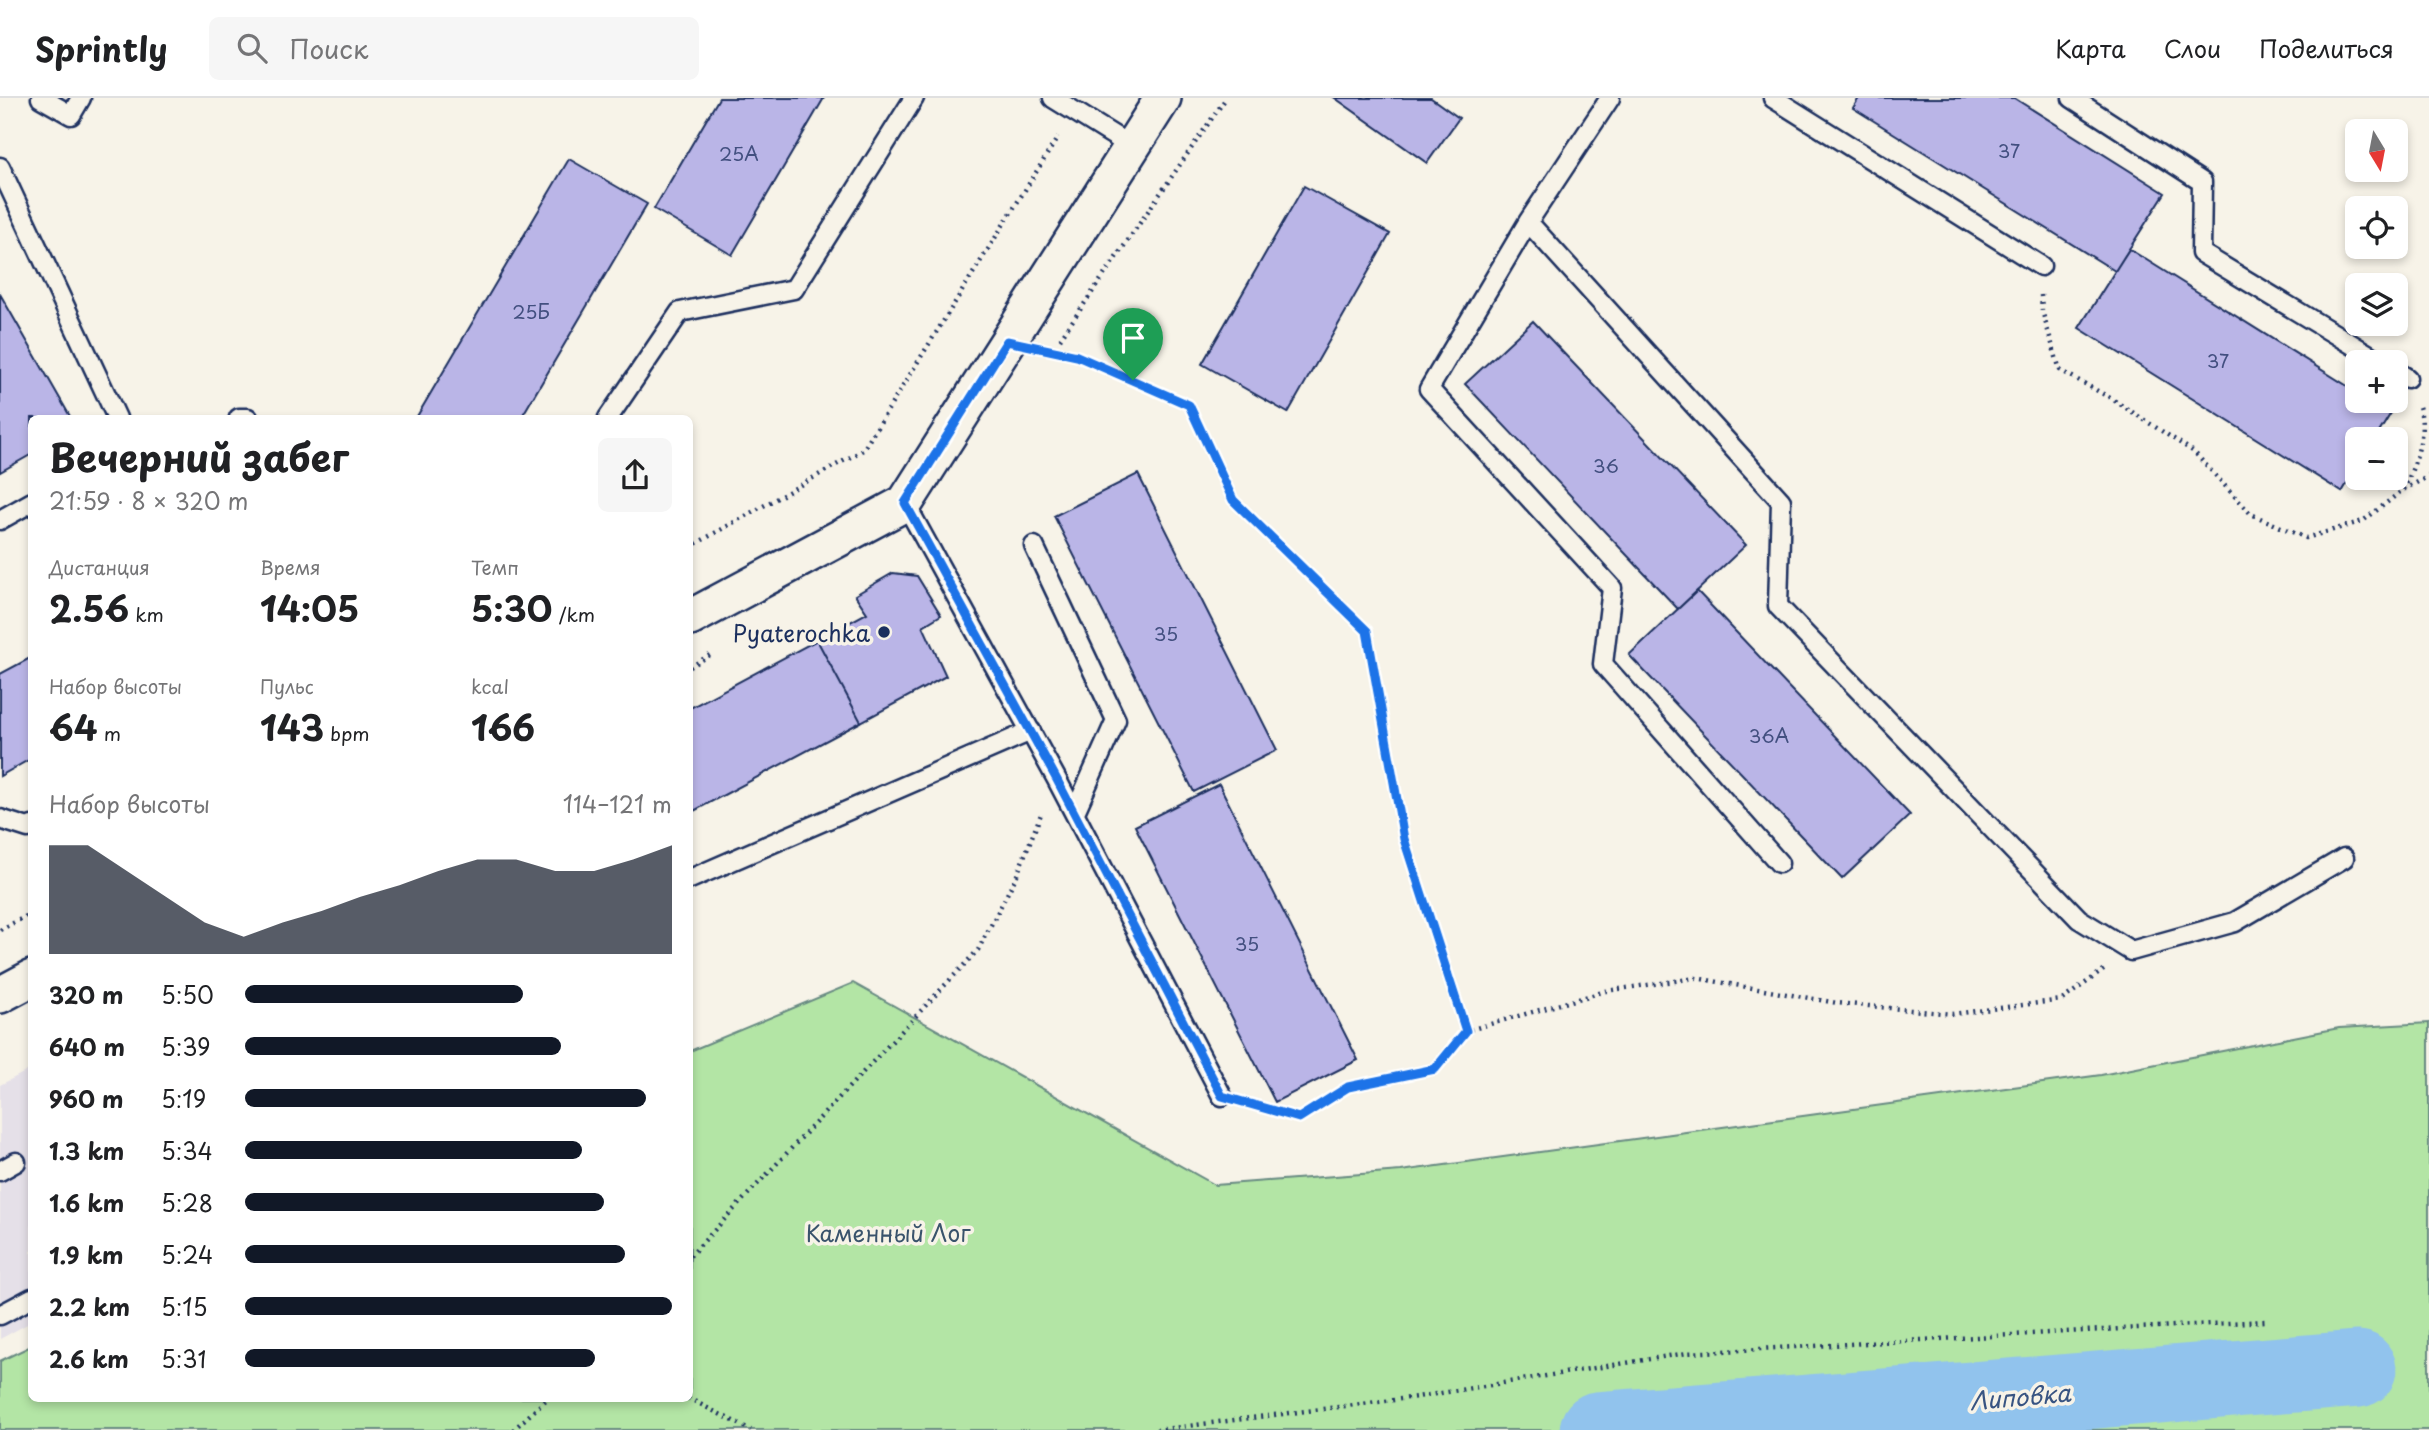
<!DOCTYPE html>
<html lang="ru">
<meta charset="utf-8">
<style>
:root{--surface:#fff;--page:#f6f6f6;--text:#202124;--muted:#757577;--line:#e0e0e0;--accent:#111827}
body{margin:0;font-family:"Playpen Sans",sans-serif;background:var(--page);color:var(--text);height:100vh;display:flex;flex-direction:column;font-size:26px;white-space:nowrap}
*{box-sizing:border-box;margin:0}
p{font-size:23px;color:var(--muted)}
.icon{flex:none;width:38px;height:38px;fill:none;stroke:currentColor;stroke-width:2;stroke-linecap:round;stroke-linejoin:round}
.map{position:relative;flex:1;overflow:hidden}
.side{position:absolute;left:28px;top:317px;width:665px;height:987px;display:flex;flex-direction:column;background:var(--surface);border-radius:10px;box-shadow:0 4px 10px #0003}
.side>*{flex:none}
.needle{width:46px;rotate:170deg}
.buttons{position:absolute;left:2345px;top:21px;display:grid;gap:14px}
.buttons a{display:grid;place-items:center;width:63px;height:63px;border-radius:10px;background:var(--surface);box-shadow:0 4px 10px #0003;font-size:35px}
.pin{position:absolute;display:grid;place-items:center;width:60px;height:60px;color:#fff;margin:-72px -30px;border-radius:50% 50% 50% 0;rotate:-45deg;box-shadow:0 0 7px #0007}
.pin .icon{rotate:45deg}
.round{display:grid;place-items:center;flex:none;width:74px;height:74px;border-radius:10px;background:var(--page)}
.overview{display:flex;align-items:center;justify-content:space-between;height:119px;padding:0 21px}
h1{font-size:38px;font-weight:700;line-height:52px}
.figures{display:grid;grid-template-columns:repeat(3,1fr);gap:10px;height:119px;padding:7px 21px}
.figures div{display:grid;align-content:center}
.figures b{font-size:35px;font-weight:700}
.figures small{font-size:19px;font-weight:400}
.figures p{font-size:19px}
.chart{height:196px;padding:14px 21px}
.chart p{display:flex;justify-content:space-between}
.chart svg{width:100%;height:126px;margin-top:7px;fill:var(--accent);opacity:.7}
ul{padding:0 21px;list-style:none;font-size:23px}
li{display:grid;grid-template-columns:112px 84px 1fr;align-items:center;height:52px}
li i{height:18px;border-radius:9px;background:var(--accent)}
header{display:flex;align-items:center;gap:42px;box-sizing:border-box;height:98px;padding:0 35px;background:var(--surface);border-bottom:2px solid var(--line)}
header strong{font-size:33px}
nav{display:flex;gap:38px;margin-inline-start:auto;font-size:24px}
.search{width:490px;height:63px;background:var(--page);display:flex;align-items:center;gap:18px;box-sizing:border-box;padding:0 24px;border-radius:10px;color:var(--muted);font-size:26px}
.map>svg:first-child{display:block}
</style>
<header>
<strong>Sprintly</strong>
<div class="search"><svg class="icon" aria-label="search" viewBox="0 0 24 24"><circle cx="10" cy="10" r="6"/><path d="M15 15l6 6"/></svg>Поиск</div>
<nav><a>Карта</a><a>Слои</a><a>Поделиться</a></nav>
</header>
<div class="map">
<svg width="2429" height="1332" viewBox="0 0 2429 1332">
<rect width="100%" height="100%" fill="#f7f3e8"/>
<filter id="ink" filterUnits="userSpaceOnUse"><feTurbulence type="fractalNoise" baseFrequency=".0143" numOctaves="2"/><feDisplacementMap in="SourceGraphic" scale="14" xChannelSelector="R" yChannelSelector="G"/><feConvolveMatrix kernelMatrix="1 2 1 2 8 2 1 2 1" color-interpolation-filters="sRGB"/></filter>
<g filter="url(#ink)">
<path fill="#e5e0e8" d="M 31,971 L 31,1224 L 0,1241 L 0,987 Z"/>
<path fill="#b3e5a5" stroke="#678a82" stroke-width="2" d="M 853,885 L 1215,1087 L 1401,1073 L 2101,977 L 2339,930 L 2429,925 L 2429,1332 L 0,1332 L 0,1263 L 31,1248 L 32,1300 L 690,1300 L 690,953 Z"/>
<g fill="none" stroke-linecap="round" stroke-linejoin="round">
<path stroke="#91c3ed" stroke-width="77" d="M 1598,1332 L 2358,1271"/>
</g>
<path fill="#bab5e7" stroke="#1b2f5e" stroke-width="2" d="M 719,0 L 824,0 L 732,157 L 654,111 Z
M 1335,0 L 1431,0 L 1459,20 L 1427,65 Z
M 1859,0 L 2014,0 L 2165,95 L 2115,173 L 1853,10 Z
M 569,61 L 647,106 L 521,320 L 416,320 Z
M 1304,88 L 1390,136 L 1288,315 L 1202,266 Z
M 2129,151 L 2357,294 L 2357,303 L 2371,303 L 2391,315 L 2375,341 L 2357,341 L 2357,369 L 2342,394 L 2079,230 Z
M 0,196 L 71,320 L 32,320 L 32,356 L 0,374 Z
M 1533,223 L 1746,447 L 1678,511 L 1465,286 Z
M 1138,376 L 1277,652 L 1194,694 L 1054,418 Z
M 893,475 L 917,478 L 941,517 L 923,528 L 946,578 L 861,624 L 817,542 L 867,515 L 855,497 Z
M 1697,493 L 1910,717 L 1842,781 L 1629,557 Z
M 817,542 L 861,624 L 690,715 L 690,610 Z
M 32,559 L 32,660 L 0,678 L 0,576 Z
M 1219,686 L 1358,962 L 1275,1004 L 1135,728 Z"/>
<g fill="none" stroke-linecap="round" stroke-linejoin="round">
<defs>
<path id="service" d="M 41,0 L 71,17 L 81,0
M 1053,0 L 1132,49
M 1610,0 L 1528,124 L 1781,403 L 1778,508 L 2079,821 L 2131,853 L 2235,824 L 2344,760
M 1773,0 L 2041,168
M 2072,0 L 2202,84 L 2201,155 L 2381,264
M 0,69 L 117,320
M 1528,124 L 1429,291 L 1612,490 L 1603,566 L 1779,765
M 2396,273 L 2407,280
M 239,320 L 248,320
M 608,320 L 680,214 L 794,191 L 914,0
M 905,405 L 1056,680 L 1222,998
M 0,422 L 32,404
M 1034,448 L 1116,622 L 1075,714
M 0,721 L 28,730 L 32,728
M 690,781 L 1031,633
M 0,1073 L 16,1064
M 0,1217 L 32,1200"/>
<path id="minor" d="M 690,520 L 905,405 L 1163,0
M 0,897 L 32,880"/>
</defs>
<use href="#service" stroke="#1b2f5e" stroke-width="23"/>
<use href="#minor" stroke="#1b2f5e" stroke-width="40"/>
<path stroke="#1b2f5e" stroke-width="4.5" stroke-dasharray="2 5" stroke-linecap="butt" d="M 2041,197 L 2042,213 L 2060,272 L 2112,301 L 2194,354 L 2251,416 L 2306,440 L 2363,423 L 2403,392 L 2429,378
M 1060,241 L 1226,0
M 1049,252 L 1077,258 L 1189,307 L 1232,402 L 1367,533 L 1404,741 L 1466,933 L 1606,893 L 1696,880 L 1837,905 L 1953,916 L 2062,902 L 2105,871
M 2404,392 C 2414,367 2429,333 2418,306
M 690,449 L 863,352 L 1058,39
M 690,569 L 710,557
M 0,832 L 32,815
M 1250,1006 L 1299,1020 L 1347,989 L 1435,971 L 1466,933
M 690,1158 L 978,852 L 1017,777 L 1041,716
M 688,1300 L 751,1332
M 513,1332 L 548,1300
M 1156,1332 L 1417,1299 L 1687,1255 L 2265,1223"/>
<use href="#service" stroke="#f7f3e8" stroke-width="18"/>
<use href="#minor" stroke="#f7f3e8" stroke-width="35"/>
</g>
</g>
<g fill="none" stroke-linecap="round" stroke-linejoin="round" filter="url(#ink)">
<defs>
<path id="route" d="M 1007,243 L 1077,258 L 1189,307 L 1233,402 L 1367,533 L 1404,741 L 1466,933 L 1435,971 L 1348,989 L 1299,1020 L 1222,998 L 1056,680 L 905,405 Z"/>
</defs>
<use href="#route" stroke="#fff" stroke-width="14"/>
<use href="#route" stroke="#1a73e8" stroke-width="9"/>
</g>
<circle fill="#1b2f5e" stroke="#f7f3e8" stroke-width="2.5" cx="884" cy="534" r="7"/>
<g text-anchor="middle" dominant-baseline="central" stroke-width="7" stroke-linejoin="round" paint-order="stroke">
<g font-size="19" fill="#435080">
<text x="2009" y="52">37</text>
<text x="739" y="55">25А</text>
<text x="531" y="213">25Б</text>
<text x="2218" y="262">37</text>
<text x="1606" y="367">36</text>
<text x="1166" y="535">35</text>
<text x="1769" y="637">36А</text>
<text x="1247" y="845">35</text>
</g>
<g font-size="23" fill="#1b2f5e" stroke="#f7f3e8" text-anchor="end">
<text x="870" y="534">Pyaterochka</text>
</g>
<g font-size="23" fill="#39536c" stroke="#f7f3e8">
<text x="888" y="1134">Каменный Лог</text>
</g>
<g font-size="24" font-style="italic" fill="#385482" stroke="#f7f3e8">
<text transform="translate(2020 1298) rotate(-5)">Липовка</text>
</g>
</g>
</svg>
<div class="buttons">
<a><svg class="needle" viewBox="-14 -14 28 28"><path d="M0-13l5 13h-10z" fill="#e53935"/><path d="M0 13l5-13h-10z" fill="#757577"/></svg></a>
<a><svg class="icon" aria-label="locate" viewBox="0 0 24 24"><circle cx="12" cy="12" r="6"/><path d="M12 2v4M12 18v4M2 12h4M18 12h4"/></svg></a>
<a><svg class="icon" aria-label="layers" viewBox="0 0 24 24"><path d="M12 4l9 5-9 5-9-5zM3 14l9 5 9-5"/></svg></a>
<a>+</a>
<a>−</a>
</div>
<div class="pin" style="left:1133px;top:282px;background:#1e9e55"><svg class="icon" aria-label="arrive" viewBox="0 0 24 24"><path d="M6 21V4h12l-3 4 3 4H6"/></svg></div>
<section class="side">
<div class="overview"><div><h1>Вечерний забег</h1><p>21:59 · 8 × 320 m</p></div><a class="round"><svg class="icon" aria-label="share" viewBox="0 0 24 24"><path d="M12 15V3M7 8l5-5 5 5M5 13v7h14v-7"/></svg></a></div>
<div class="figures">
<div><p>Дистанция</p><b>2.56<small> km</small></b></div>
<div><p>Время</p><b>14:05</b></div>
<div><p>Темп</p><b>5:30<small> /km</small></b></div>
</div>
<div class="figures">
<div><p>Набор высоты</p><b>64<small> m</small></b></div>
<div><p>Пульс</p><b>143<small> bpm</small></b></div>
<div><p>kcal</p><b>166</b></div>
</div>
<div class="chart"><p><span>Набор высоты</span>114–121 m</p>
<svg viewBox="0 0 160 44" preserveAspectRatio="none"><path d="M0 44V6L10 6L20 15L30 24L40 33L50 38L60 33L70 29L80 24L90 20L100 15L110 11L120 11L130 15L140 15L150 11L160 6V44z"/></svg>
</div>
<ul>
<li><b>320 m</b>5:50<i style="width:65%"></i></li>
<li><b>640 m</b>5:39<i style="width:74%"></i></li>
<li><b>960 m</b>5:19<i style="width:94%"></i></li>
<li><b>1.3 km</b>5:34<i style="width:79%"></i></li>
<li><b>1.6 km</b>5:28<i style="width:84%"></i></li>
<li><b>1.9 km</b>5:24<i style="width:89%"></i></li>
<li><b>2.2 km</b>5:15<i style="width:100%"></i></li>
<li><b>2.6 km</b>5:31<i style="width:82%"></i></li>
</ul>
</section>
</div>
